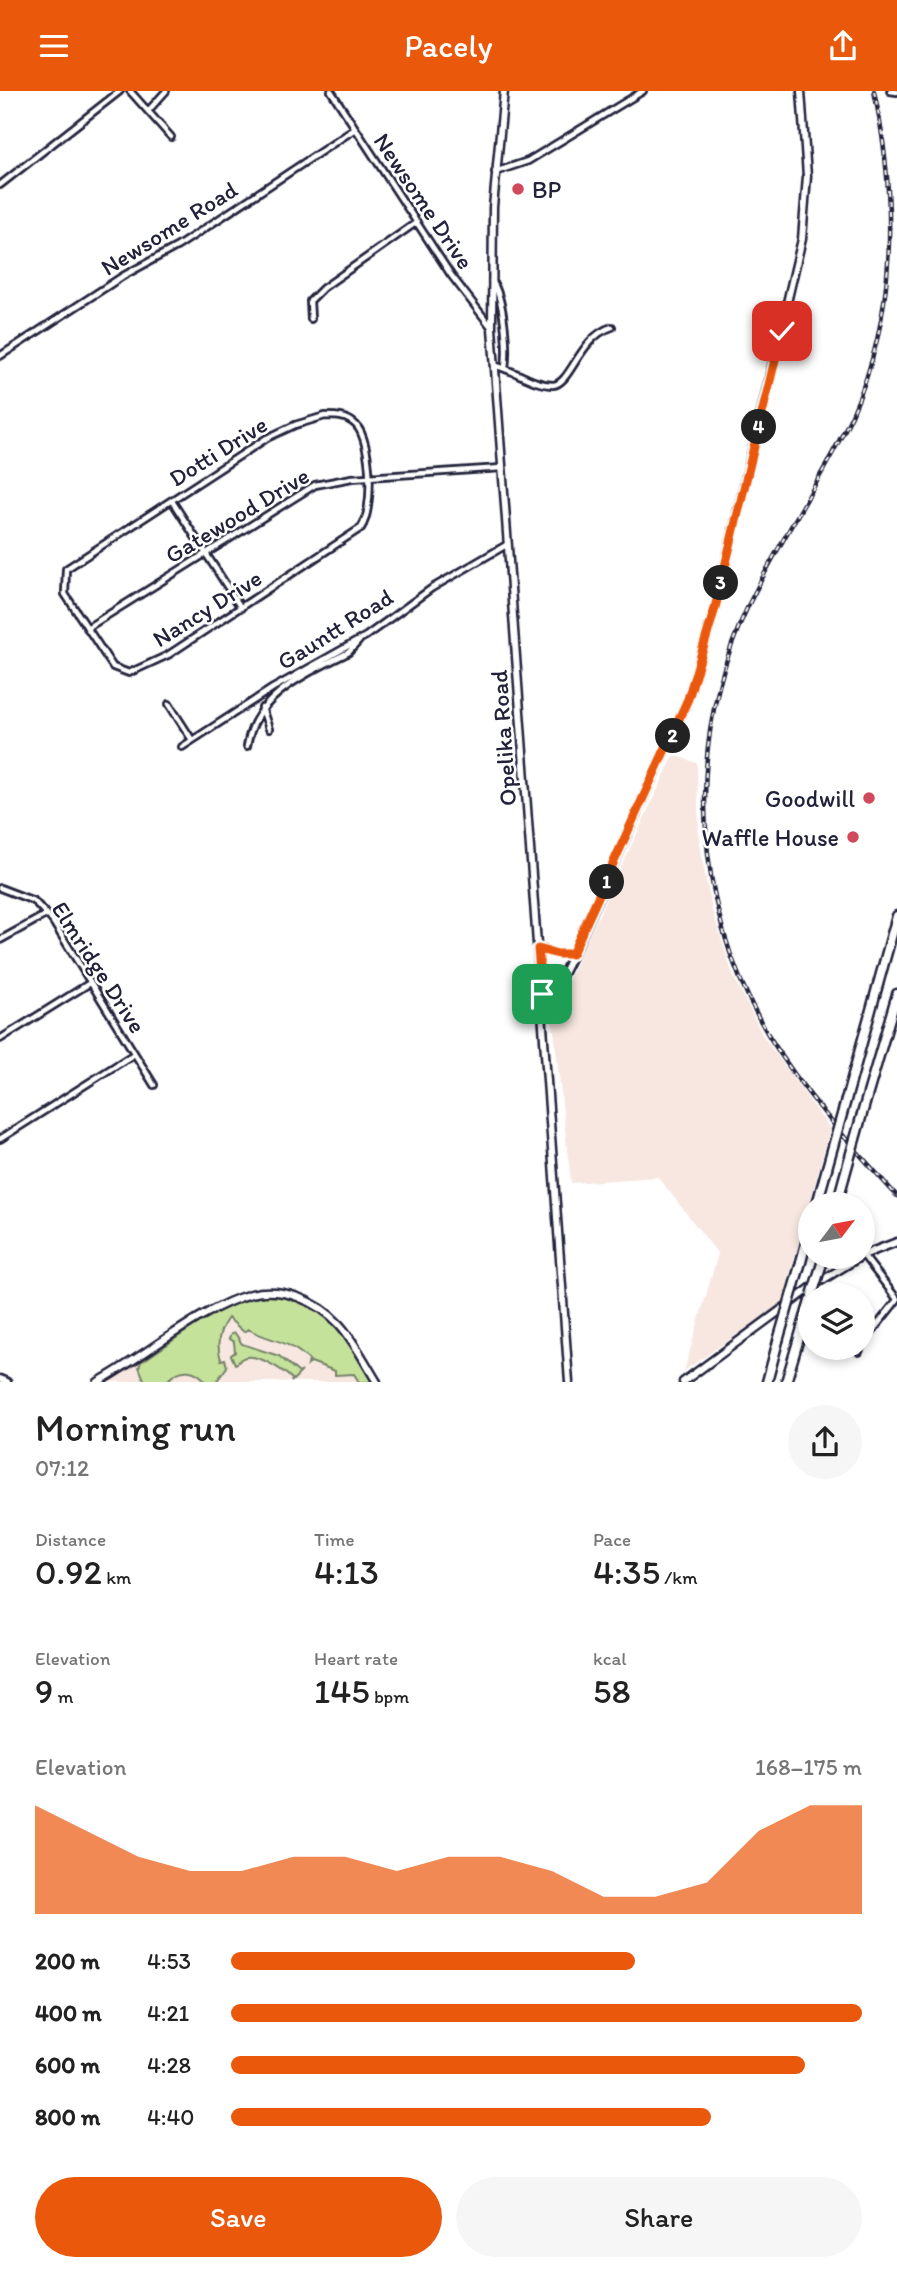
<!DOCTYPE html>
<meta charset="utf-8">
<style>
:root{--surface:#fff;--page:#f6f6f6;--text:#222;--muted:#767676;--accent:#ea580c}
body{margin:0;font-family:Itim,sans-serif;background:var(--page);color:var(--text);height:100vh;display:flex;flex-direction:column;font-size:26px;white-space:nowrap}
*{box-sizing:border-box;margin:0}
p{font-size:23px;color:var(--muted)}
.icon{flex:none;width:38px;height:38px;fill:none;stroke:currentColor;stroke-width:2;stroke-linecap:round;stroke-linejoin:round}
.map{position:relative;height:1291px;overflow:hidden}
.drawer{display:flex;flex-direction:column;background:var(--surface);flex:1}
.drawer>*{flex:none}
.needle{width:46px;rotate:58deg}
.tools{position:absolute;left:798px;top:1101px;display:grid;gap:14px}
.tools a{display:grid;place-items:center;width:77px;height:77px;border-radius:50%;background:var(--surface);box-shadow:0 4px 10px #0003;font-size:35px}
.pin{position:absolute;display:grid;place-items:center;width:60px;height:60px;color:#fff;margin:-30px;border-radius:14px;box-shadow:0 4px 10px #0006}
.km{position:absolute;width:35px;height:35px;margin:-18px;border-radius:50%;background:#222;color:#fff;font-size:19px;line-height:35px;text-align:center}
.round{display:grid;place-items:center;flex:none;width:74px;height:74px;border-radius:37px;background:var(--page)}
.head{display:flex;align-items:center;justify-content:space-between;height:119px;padding:0 35px}
h1{font-size:38px;font-weight:600;line-height:52px}
.figures{display:grid;grid-template-columns:repeat(3,1fr);gap:10px;height:119px;padding:7px 35px}
.figures div{display:grid;align-content:center}
.figures b{font-size:35px;font-weight:600}
.figures small{font-size:19px;font-weight:400}
.figures p{font-size:19px}
.chart{height:196px;padding:14px 35px}
.chart p{display:flex;justify-content:space-between}
.chart svg{width:100%;height:126px;margin-top:7px;fill:var(--accent);opacity:.7}
.primary-button{display:flex;gap:14px;margin-top:auto;padding:14px 35px}
.primary-button a{flex:1;height:80px;border-radius:42px;background:var(--accent);color:#fff;font-size:28px;font-weight:600;line-height:80px;text-align:center}
.primary-button a+a{background:var(--page);color:var(--text)}
ul{padding:0 35px;list-style:none;font-size:23px}
li{display:grid;grid-template-columns:112px 84px 1fr;align-items:center;height:52px}
li i{height:18px;border-radius:9px;background:var(--accent)}
header{display:flex;justify-content:space-between;align-items:center;height:91px;padding:0 35px;background:var(--accent);color:#fff;font-size:32px;font-weight:600}
.map>svg:first-child{display:block}
</style>
<header><svg class="icon" aria-label="menu" viewBox="0 0 24 24"><path d="M4 6h16M4 12h16M4 18h16"/></svg>Pacely<svg class="icon" aria-label="share" viewBox="0 0 24 24"><path d="M12 15V3M7 8l5-5 5 5M5 13v7h14v-7"/></svg></header>
<div class="map">
<svg width="897" height="1291" viewBox="0 0 897 1291">
<rect width="100%" height="100%" fill="#fff"/>
<filter id="ink" filterUnits="userSpaceOnUse"><feTurbulence type="fractalNoise" baseFrequency=".0143" numOctaves="2"/><feDisplacementMap in="SourceGraphic" scale="14" xChannelSelector="R" yChannelSelector="G"/><feConvolveMatrix kernelMatrix="1 2 1 2 8 2 1 2 1" color-interpolation-filters="sRGB"/></filter>
<g filter="url(#ink)">
<path fill="#f7e7e0" d="M 674,664 L 697,672 L 699,751 L 712,819 L 733,884 L 763,945 L 830,1038 L 782,1212 L 684,1280 L 718,1163 L 658,1086 L 571,1092 L 552,923 Z
M 264,1204 L 281,1204 L 337,1233 L 375,1291 L 100,1291 L 236,1211 Z"/>
<path fill="#c5e29a" stroke="#74826a" stroke-width="2" d="M 278,1204 C 327,1210 351,1251 375,1291 L 359,1291 L 354,1283 L 335,1284 L 335,1280 L 311,1271 L 308,1274 L 309,1269 C 286,1247 271,1251 248,1238 L 244,1241 L 228,1227 C 218,1240 216,1253 221,1269 L 225,1268 L 227,1276 L 216,1291 L 206,1291 C 196,1277 181,1276 169,1288 L 172,1291 L 145,1291 L 139,1276 L 141,1271 C 182,1245 227,1204 278,1204 Z
M 235,1242 L 242,1253 L 279,1265 L 299,1282 L 302,1280 L 291,1291 L 292,1288 C 284,1280 254,1259 241,1268 C 239,1270 238,1273 235,1273 L 231,1264 L 235,1261 L 234,1251 L 229,1248 L 231,1243 Z"/>
<g fill="none" stroke-linecap="round" stroke-linejoin="round">
<defs>
<path id="street" d="M 130,0 L 171,46
M 331,0 L 451,184 L 492,237
M 890,0 L 897,1
M 148,20 L 166,0
M 495,81 L 528,70 L 643,0
M 0,94 L 120,0
M 492,190 C 504,207 508,256 505,277
M 311,228 L 310,210 L 323,197 L 417,131
M 0,265 L 123,185 L 178,155 L 355,38
M 496,275 C 515,279 533,294 553,294 C 571,293 579,246 612,236
M 325,325 C 337,325 347,325 356,334 C 372,351 374,419 361,437 L 168,564 L 129,582 L 113,576 L 65,503 L 66,478 L 267,347 L 295,334 Z
M 172,410 L 241,517
M 87,537 L 315,394 L 352,387 L 502,377
M 169,613 L 192,649
M 262,617 L 269,638
M 247,655 C 255,603 307,583 349,561 L 359,550
M 182,656 L 273,597 L 366,545 L 432,497 L 508,453
M 0,797 L 34,810 L 52,829 L 154,994
M 0,849 L 47,823
M 538,857 L 558,863 L 572,863
M 0,948 L 90,892
M 0,1048 L 134,963
M 863,1164 L 897,1208
M 863,1252 L 897,1209
M 859,1261 L 861,1256"/>
<path id="secondary" d="M 504,0 L 493,116 L 492,237 L 569,1291
M 544,921 L 579,851 L 688,608 L 715,517 L 802,148 L 807,85 L 801,0
M 863,1164 L 897,1151
M 0,1288 L 7,1291
M 98,1291 C 144,1266 202,1216 251,1203 C 282,1195 318,1210 339,1233 C 354,1249 365,1272 377,1291
M 683,1291 L 816,1193 L 860,1166"/>
<path id="highway" d="M 846,1009 L 897,825
M 862,1023 L 897,903
M 817,1113 L 827,1077
M 837,1113 L 844,1087
M 801,1171 L 810,1137
M 767,1291 L 778,1250
M 786,1291 L 810,1210"/>
</defs>
<use href="#street" stroke="#22223b" stroke-width="10"/>
<use href="#secondary" stroke="#22223b" stroke-width="11"/>
<use href="#highway" stroke="#22223b" stroke-width="13"/>
<use href="#street" stroke="#fff" stroke-width="4.5"/>
<use href="#secondary" stroke="#fff" stroke-width="6"/>
<use href="#highway" stroke="#fff" stroke-width="8"/>
<defs>
<path id="rail" d="M 874,0 C 897,107 897,223 852,324 C 821,390 779,450 748,515 C 684,651 692,816 769,945 C 805,1004 851,1054 897,1105"/>
</defs>
<use href="#rail" stroke="#22223b" stroke-width="4.5"/>
<use href="#rail" stroke="#fff" stroke-width="2" stroke-dasharray="5" stroke-linecap="butt"/>
<defs>
<path id="highway-bridge" d="M 827,1077 L 846,1009
M 844,1087 L 862,1023
M 812,1204 L 824,1166
M 778,1250 L 801,1171"/>
</defs>
<use href="#highway-bridge" stroke="#22223b" stroke-width="13" stroke-linecap="butt"/>
<use href="#highway-bridge" stroke="#fff" stroke-width="8"/>
</g>
</g>
<g fill="none" stroke-linecap="round" stroke-linejoin="round" filter="url(#ink)">
<defs>
<path id="route" d="M 542,903 L 538,858 L 558,863 L 572,863 L 688,608 L 715,517 L 782,240"/>
</defs>
<use href="#route" stroke="#fff" stroke-width="14"/>
<use href="#route" stroke="#ea580c" stroke-width="9"/>
</g>
<g fill="#d1495b" stroke="#fff" stroke-width="2.5">
<circle cx="518" cy="98" r="7"/>
<circle cx="869" cy="707" r="7"/>
<circle cx="853" cy="746" r="7"/>
</g>
<g text-anchor="middle" dominant-baseline="central" stroke-width="5" stroke-linejoin="round" paint-order="stroke">
<g font-size="24" fill="#22223b" stroke="#fff" text-anchor="end">
<text x="532" y="98" text-anchor="start">BP</text>
<text x="855" y="707">Goodwill</text>
<text x="839" y="746">Waffle House</text>
</g>
<g font-size="24" fill="#22223b" stroke="#fff">
<text transform="translate(424 110) rotate(56)">Newsome Drive</text>
<text transform="translate(169 137) rotate(-32)">Newsome Road</text>
<text transform="translate(218 360) rotate(-32)">Dotti Drive</text>
<text transform="translate(237 424) rotate(-31)">Gatewood Drive</text>
<text transform="translate(207 517) rotate(-32)">Nancy Drive</text>
<text transform="translate(335 538) rotate(-32)">Gauntt Road</text>
<text transform="translate(503 647) rotate(-94)">Opelika Road</text>
<text transform="translate(99 876) rotate(57)">Elmridge Drive</text>
</g>
</g>
</svg>
<div class="tools">
<a><svg class="needle" viewBox="-14 -14 28 28"><path d="M0-13l5 13h-10z" fill="#e53935"/><path d="M0 13l5-13h-10z" fill="#767676"/></svg></a>
<a><svg class="icon" aria-label="layers" viewBox="0 0 24 24"><path d="M12 4l9 5-9 5-9-5zM3 14l9 5 9-5"/></svg></a>
</div>
<div class="pin" style="left:542px;top:903px;background:#1e9e55"><svg class="icon" aria-label="arrive" viewBox="0 0 24 24"><path d="M6 21V4h12l-3 4 3 4H6"/></svg></div>
<div class="pin" style="left:782px;top:240px;background:#d93025"><svg class="icon" aria-label="check" viewBox="0 0 24 24"><path d="M5 12l5 5 9-10"/></svg></div>
<b class="km" style="left:607px;top:791px">1</b>
<b class="km" style="left:673px;top:645px">2</b>
<b class="km" style="left:721px;top:492px">3</b>
<b class="km" style="left:759px;top:336px">4</b>
</div>
<section class="drawer">
<div class="head"><div><h1>Morning run</h1><p>07:12</p></div><a class="round"><svg class="icon" aria-label="share" viewBox="0 0 24 24"><path d="M12 15V3M7 8l5-5 5 5M5 13v7h14v-7"/></svg></a></div>
<div class="figures">
<div><p>Distance</p><b>0.92<small> km</small></b></div>
<div><p>Time</p><b>4:13</b></div>
<div><p>Pace</p><b>4:35<small> /km</small></b></div>
</div>
<div class="figures">
<div><p>Elevation</p><b>9<small> m</small></b></div>
<div><p>Heart rate</p><b>145<small> bpm</small></b></div>
<div><p>kcal</p><b>58</b></div>
</div>
<div class="chart"><p><span>Elevation</span>168–175 m</p>
<svg viewBox="0 0 160 44" preserveAspectRatio="none"><path d="M0 44V6L10 15L20 24L30 29L40 29L50 24L60 24L70 29L80 24L90 24L100 29L110 38L120 38L130 33L140 15L150 6L160 6V44z"/></svg>
</div>
<ul>
<li><b>200 m</b>4:53<i style="width:64%"></i></li>
<li><b>400 m</b>4:21<i style="width:100%"></i></li>
<li><b>600 m</b>4:28<i style="width:91%"></i></li>
<li><b>800 m</b>4:40<i style="width:76%"></i></li>
</ul>
<div class="primary-button"><a>Save</a><a>Share</a></div>
</section>
